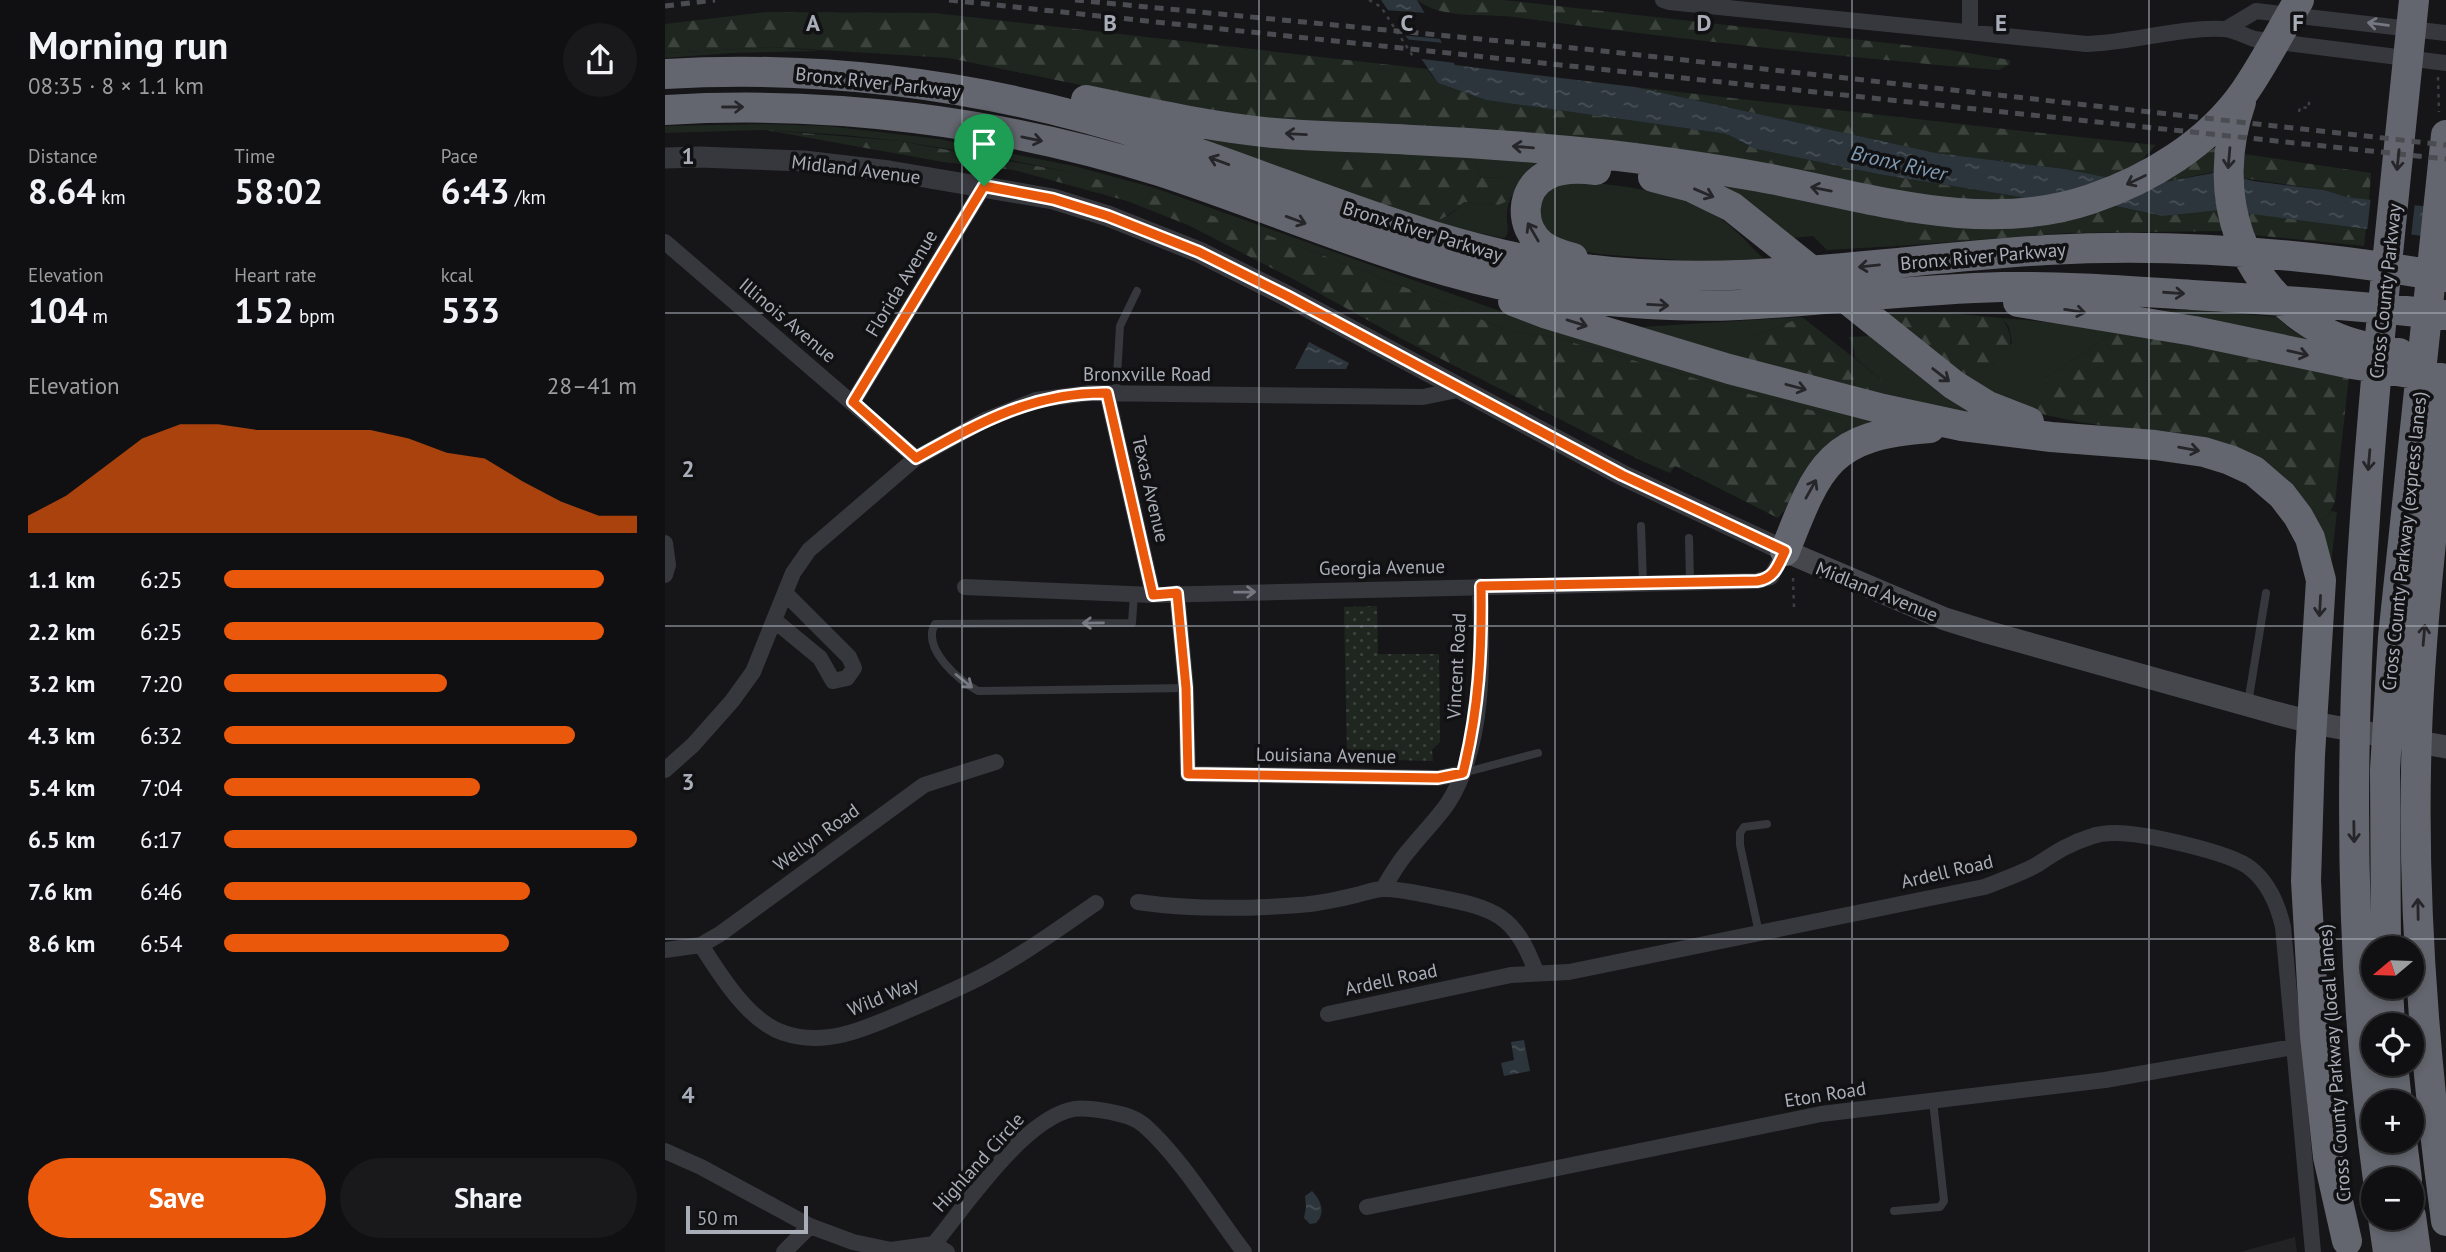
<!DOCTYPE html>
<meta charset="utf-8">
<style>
:root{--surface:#101012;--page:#19191b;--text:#f1f3f6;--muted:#9c9d9f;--line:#303032;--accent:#ea580c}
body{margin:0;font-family:"PT Sans",sans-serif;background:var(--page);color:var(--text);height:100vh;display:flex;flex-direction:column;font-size:26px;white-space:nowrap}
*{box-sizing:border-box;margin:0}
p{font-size:23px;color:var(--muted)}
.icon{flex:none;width:38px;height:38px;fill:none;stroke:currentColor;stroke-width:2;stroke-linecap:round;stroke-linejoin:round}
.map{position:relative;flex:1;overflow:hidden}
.details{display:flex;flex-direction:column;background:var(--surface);width:665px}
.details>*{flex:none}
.needle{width:46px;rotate:251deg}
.controls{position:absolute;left:1696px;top:936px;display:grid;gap:14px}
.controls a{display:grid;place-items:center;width:63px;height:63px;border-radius:50%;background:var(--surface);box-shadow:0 4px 10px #0003,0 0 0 2px var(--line);font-size:35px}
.scale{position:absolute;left:21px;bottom:18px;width:122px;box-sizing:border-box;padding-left:7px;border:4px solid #a8adb8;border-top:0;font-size:19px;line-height:24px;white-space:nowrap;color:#a8adb8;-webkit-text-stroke:5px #111113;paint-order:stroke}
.pin{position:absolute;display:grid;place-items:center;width:60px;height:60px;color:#fff;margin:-72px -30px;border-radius:50% 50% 50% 0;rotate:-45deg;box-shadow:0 0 7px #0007}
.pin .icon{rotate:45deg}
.round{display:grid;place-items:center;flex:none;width:74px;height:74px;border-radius:37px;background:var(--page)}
.summary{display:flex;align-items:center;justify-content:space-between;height:119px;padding:0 28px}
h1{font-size:38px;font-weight:700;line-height:52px}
.figures{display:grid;grid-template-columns:repeat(3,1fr);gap:10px;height:119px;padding:7px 28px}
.figures div{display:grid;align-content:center}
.figures b{font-size:35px;font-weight:700}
.figures small{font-size:19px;font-weight:400}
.figures p{font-size:19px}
.chart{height:196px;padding:14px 28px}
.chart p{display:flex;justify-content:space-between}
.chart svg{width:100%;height:126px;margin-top:7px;fill:var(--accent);opacity:.7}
.cta{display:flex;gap:14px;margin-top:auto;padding:14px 28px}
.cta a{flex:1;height:80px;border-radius:42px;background:var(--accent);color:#fff;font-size:28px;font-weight:700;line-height:80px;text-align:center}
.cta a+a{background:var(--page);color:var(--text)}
ul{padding:0 28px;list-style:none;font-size:23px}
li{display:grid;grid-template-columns:112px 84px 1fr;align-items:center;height:52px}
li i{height:18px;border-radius:9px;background:var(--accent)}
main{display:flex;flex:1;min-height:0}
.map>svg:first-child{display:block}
</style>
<main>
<section class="details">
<div class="summary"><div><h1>Morning run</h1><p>08:35 · 8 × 1.1 km</p></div><a class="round"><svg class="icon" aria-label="share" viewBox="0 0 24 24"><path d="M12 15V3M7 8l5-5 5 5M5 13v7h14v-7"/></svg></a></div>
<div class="figures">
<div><p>Distance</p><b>8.64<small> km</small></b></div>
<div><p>Time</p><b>58:02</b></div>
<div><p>Pace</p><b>6:43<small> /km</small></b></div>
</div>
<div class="figures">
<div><p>Elevation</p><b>104<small> m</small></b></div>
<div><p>Heart rate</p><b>152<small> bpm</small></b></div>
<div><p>kcal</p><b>533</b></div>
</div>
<div class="chart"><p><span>Elevation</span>28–41 m</p>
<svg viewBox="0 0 160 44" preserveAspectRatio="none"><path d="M0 44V38L10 31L20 21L30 11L40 6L50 6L60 8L70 8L80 8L90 8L100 11L110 16L120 18L130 26L140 33L150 38L160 38V44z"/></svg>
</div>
<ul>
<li><b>1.1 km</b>6:25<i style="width:92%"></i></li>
<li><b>2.2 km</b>6:25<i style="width:92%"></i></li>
<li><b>3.2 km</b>7:20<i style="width:54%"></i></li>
<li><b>4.3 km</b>6:32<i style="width:85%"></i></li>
<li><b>5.4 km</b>7:04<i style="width:62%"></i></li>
<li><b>6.5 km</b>6:17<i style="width:100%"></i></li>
<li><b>7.6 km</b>6:46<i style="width:74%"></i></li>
<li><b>8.6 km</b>6:54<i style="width:69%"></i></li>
</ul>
<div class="cta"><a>Save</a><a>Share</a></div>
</section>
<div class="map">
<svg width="1781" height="1252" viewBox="0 0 1781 1252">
<defs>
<pattern id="forest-firs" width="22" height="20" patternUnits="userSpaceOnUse" patternTransform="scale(1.75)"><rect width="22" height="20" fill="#1e261f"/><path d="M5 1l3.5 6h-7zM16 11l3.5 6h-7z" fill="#3c433d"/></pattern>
<pattern id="park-dots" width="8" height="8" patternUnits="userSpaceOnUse" patternTransform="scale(1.75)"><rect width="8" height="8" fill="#1e261f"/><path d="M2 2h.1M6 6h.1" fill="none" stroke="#3c433d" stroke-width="1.8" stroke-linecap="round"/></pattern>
<pattern id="water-ripples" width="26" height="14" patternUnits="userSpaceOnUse" patternTransform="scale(1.75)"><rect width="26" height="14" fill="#2c353c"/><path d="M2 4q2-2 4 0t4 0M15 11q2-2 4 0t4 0" fill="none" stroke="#485056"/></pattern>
</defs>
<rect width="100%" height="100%" fill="#161618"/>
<path fill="#222225" d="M 1630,1237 L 1632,1252 L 1575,1252 Z"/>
<path fill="#1e261f" d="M 109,47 L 157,51 L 68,53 L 0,58 L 0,53 Z
M 463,116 L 676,149 L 681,193 Z
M 101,124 L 163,126 L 274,139 L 409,166 L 490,188 L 891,331 L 1234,421 L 1156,456 L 1184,427 L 1172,417 L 1073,391 L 889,337 L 843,331 L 762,296 L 639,248 L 404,172 L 321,155 L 234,141 L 179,135 L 101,130 L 0,133 L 0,126 Z
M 804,156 L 887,162 C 867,174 842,189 842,215 C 841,224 845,228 841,237 L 837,238 L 765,222 L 785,215 L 799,202 L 832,205 L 845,182 L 840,177 L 816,178 L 810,162 Z
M 1027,179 L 1103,190 L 1242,220 L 1229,236 L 1233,246 L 1162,250 L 1148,236 L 1118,239 Z
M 904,180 C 955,186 1011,189 1056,219 C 1072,230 1086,247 1100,260 L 1027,261 L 933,254 L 897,247 L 875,229 C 871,193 872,195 904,180 Z
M 1468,310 L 1532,310 L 1612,317 L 1625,329 L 1655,347 Z
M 1137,317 L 1090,336 L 1084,360 L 975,327 Z
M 1337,318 L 1462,329 L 1446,334 L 1387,374 L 1374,386 L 1370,404 L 1376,414 L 1351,408 L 1296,376 L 1329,363 L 1347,343 L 1344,327 Z
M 1204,336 L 1275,393 L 1319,420 L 1196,396 L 1217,380 L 1190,358 L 1189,349 L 1184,337 Z
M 1666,511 L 1672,512 L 1666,565 L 1650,521 L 1662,518 Z"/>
<path fill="url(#forest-firs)" d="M 752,0 L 838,0 L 1285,50 L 1345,60 L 1345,64 L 1334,70 C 1172,57 1010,39 849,17 C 818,13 778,20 752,0 Z
M 102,12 L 270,13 L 762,69 L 773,83 L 821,100 L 1062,134 L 1091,149 L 1213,174 L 1362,198 L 1319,205 L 581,119 L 284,58 L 109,47 L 0,53 L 0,24 Z
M 970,87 L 1366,132 L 1491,145 L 1472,165 L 1445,178 L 1400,169 L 1271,153 Z
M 101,130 L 234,141 L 404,172 L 476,191 L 639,248 L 762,296 L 843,331 L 889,337 L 1073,391 L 1172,417 L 1184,427 L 1132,484 L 1120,510 L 1113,518 L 1010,466 L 1005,473 L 977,461 L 737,339 L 630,280 L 523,225 L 462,201 L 349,170 L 278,162 Z
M 1551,147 L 1548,172 L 1494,183 Z
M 676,149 L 804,156 L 810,162 L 816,178 L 840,177 L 845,182 L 845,200 L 833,205 L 799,202 C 790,210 780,220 767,221 C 757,222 740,213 730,210 C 704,201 643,189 676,149 Z
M 1579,154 L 1706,173 L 1704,200 L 1682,197 L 1659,190 L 1578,178 Z
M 1444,205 L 1498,216 L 1556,210 L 1559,231 L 1402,233 L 1233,246 L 1229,236 L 1231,226 L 1242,220 Z
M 1581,213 L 1701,228 L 1699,246 L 1589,235 Z
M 1223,313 L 1283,313 L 1337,318 C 1362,357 1326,364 1296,376 L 1223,317 Z
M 1137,317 L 1217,380 L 1217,387 L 1196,396 L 1084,359 L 1082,344 L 1090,336 Z
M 1462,329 L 1684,376 L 1670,502 L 1662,518 L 1650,521 L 1524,438 L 1414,422 L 1376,414 L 1370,404 L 1373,386 L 1387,374 L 1446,334 Z"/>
<path fill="url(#park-dots)" d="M 712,606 L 713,654 L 774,654 L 775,742 L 767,750 L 768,761 L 682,759 L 679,607 Z"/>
<path fill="url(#water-ripples)" d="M 716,0 L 752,0 L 790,65 L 970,87 L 1271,153 L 1400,169 L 1445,178 L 1494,183 L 1554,172 L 1588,181 L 1659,190 L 1682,197 L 1781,209 L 1781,239 L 1556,210 L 1498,216 L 1398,195 L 1362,198 L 1213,174 L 1091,149 L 1062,134 L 821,100 L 773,83 Z
M 644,342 L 684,363 L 681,369 L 630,369 Z
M 859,1040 L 865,1071 L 839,1076 L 836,1063 L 849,1060 L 846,1042 Z
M 647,1191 C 656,1200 661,1213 651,1223 L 645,1224 L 639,1218 L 641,1207 L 640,1196 Z"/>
<path fill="#161618" d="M 719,10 L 761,13 L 776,39 L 735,35 Z
M 737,39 L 779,43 L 790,63 L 750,58 Z
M 1706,196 L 1750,202 L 1746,237 L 1702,232 Z"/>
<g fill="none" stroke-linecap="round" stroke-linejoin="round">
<path stroke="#3d3f44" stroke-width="2.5" stroke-dasharray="3.5 5" stroke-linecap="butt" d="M 704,0 L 716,7 L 749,58
M 1773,77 L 1774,112
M 1634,112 L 1635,107 L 1644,108 L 1644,97
M 1128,578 L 1129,608"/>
<path stroke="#37383d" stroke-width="8" d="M 451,393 L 455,326 L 472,291
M 976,526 L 978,583
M 1024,538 L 1025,582
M 469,594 L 467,623 L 270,624 C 256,648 294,681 313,691 L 521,688
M 1583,703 L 1601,593
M 798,773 L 873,753
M 1094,933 L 1075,845 L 1075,833 L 1079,827 L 1102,824
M 1229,1211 L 1275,1207 L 1279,1201 L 1268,1101"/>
<path stroke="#37383d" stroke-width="16" d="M 998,0 L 1004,2 L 1421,44 C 1467,43 1512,27 1558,29 C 1568,29 1580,36 1589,39 L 1781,63
M 1561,29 L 1591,11 L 1781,33
M 1305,31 L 1305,0
M 0,242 L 251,458
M 442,393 L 488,595
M 188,402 L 319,186
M 0,543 L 3,565 L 0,575
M 300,587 L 488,595 L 1092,581 L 1106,577 L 1120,551
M 512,593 L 521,688 L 523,774 L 773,778 L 798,773
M 109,620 L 155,658 L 168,681 L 182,678 L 189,668 L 184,657 L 121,594
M 0,770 L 28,745 L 67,701 L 88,672 L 128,573 L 144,550 L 251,458 L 320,420 L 371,400 L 425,393 L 758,397 L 797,389
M 718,889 C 726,875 734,861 745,849 C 757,834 772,819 783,803 C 821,744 817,654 815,586
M 473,902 C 527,910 580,909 634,905 C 652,904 670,900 687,896 C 697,894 708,889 719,889 C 736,889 755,894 772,897 C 829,908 850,914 871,972
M 36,945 C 55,975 84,1022 119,1033 C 163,1048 206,1026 246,1009 C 269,999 292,989 314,978 C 355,957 393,929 431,903
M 0,950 L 36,945 L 55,934 L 259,785 L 331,762
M 663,1014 L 846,975 L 904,972 L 1319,887 C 1337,880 1356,874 1373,864 C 1390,853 1405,843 1425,837 C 1432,834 1443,833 1451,833 C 1478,833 1565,852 1585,868 C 1604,883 1613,905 1618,927 L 1648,1252
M 0,1151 L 36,1167 L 145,1226 L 188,1242 L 226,1250 L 269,1244 L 282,1252
M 702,1207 L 1156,1114 L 1440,1080 L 1628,1047
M 269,1244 C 301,1205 359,1118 409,1109 C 420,1107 435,1110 446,1112 C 459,1115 470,1117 480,1126 C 516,1158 549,1213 579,1252
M 119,1252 L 145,1226"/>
<path stroke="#37383d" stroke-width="21" d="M 0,158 L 35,157 L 139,161 L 224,171 L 388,199 L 443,216 L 534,252 L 622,296 L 957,475 L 1120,551"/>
<path stroke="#45474d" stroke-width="23" d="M 1120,551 L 1280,619 L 1322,632 L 1611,713 L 1654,724 L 1781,747"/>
<path stroke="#63666e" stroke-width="30" d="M 0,74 C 167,64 335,88 494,140 C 636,186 770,251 919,269 C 1074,289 1228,259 1382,250 C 1517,242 1648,254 1781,277
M 421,100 C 483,113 546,127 609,133 C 655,137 702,137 748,140 C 814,143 879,148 945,155 C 995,161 1045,168 1095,177 C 1204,197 1317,236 1426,199 C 1485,179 1544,143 1580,91 C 1600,62 1616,30 1634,0
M 1576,102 C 1544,194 1574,291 1666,335 C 1687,345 1711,349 1734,353
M 0,110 C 165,100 335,121 494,171 C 627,214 753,275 892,295 C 952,303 1013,308 1074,305 C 1161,301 1249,289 1337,287 C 1400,286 1464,291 1527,295 C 1612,300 1697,306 1781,315
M 988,177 L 1026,187 L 1067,207 L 1289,385 L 1323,406 L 1364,422
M 908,258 C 897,255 886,252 877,245 C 854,227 855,189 882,175 C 897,167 915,168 931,170
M 848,301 L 882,314 L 1064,369 L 1218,409 L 1297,426 L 1386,437 L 1490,445 L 1539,452 L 1565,460 L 1589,471 L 1617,495 L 1633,516 L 1645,538 L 1656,580 L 1645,755 L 1641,881 L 1650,1036 L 1663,1157 L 1682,1241
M 1353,302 L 1529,331 L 1687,364 L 1776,378
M 1781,394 C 1770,507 1756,620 1752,733 C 1746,896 1759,1059 1781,1221
M 1120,551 C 1154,464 1165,435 1265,428
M 1721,948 L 1720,770 L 1728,637 L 1781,135
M 1723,987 L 1725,1026
M 1728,1064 L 1732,1102
M 1708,1140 C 1661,760 1711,378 1749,0
M 1708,1141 L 1713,1180
M 1737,1141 L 1742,1180
M 1746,1216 L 1751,1252
M 1718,1218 L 1723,1252"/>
<path stroke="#4a4c52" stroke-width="5" stroke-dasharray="9 7" stroke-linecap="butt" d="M 284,0 L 1781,159
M 410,0 L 929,50 L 1781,145
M 0,6 L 50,0"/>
</g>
<defs><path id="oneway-shaft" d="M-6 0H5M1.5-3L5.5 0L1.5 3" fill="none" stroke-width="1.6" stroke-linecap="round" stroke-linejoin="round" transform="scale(1.75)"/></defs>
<g stroke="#757881">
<use href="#oneway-shaft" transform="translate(1713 24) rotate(-173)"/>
<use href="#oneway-shaft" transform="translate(580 592) rotate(-1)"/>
<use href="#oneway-shaft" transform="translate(428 623) rotate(179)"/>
<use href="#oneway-shaft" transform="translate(299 681) rotate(39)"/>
</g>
<g stroke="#26262a">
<use href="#oneway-shaft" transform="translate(68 107)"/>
<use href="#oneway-shaft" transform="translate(631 134) rotate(-177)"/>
<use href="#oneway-shaft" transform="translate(367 139) rotate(12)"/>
<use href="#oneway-shaft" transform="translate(858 147) rotate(-175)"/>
<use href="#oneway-shaft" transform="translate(1564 158) rotate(95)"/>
<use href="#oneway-shaft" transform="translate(1733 160) rotate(96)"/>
<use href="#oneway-shaft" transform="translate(554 161) rotate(-160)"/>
<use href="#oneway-shaft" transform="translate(1471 180) rotate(154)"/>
<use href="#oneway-shaft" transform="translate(1156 189) rotate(-169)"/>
<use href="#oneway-shaft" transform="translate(1039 193) rotate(23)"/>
<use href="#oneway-shaft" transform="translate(631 220) rotate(20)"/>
<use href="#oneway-shaft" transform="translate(868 232) rotate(-120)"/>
<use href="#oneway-shaft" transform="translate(1204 266) rotate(174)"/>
<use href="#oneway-shaft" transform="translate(1509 293) rotate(4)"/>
<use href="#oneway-shaft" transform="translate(993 305) rotate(3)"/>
<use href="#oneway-shaft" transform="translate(1410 311) rotate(9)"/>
<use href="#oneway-shaft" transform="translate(912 323) rotate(17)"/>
<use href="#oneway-shaft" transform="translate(1633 353) rotate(13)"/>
<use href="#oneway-shaft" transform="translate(1276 375) rotate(38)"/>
<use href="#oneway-shaft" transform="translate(1131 387) rotate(15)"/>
<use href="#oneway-shaft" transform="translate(1524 449) rotate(10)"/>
<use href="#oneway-shaft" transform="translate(1704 460) rotate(95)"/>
<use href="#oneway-shaft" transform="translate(1146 489) rotate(-61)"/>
<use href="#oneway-shaft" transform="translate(1655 606) rotate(93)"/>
<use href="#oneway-shaft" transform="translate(1759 635) rotate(-85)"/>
<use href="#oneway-shaft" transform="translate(1689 832) rotate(89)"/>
<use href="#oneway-shaft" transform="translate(1753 909) rotate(-91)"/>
</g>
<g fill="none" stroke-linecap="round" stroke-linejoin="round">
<defs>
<path id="route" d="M 319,186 L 388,199 L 443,216 L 534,252 L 622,296 L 957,475 L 1120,551 C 1113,566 1109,579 1092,581 L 816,586 C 817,652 814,709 798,773 L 773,778 L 523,774 L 521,688 L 512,593 L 488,595 L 442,393 C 367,392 314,423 251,458 L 188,402 Z"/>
</defs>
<use href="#route" stroke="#fff" stroke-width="14"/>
<use href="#route" stroke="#ea580c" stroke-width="9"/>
</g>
<path fill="none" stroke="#a8adb8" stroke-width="2" stroke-opacity="0.55" d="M 297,0 L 297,1252M 594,0 L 594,1252M 890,0 L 890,1252M 1187,0 L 1187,1252M 1484,0 L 1484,1252M 0,313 L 1781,313M 0,626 L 1781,626M 0,939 L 1781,939"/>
<g text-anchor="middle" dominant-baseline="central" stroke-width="7" stroke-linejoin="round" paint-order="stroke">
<g font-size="19" fill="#a8adb8" stroke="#111113">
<text transform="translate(213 82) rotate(6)">Bronx River Parkway</text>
<text transform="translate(191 169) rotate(7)">Midland Avenue</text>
<text transform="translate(758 231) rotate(17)">Bronx River Parkway</text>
<text transform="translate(1318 256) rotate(-5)">Bronx River Parkway</text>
<text transform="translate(236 283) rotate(-59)">Florida Avenue</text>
<text transform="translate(1720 291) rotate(-84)">Cross County Parkway</text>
<text transform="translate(123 320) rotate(40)">Illinois Avenue</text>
<text x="482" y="374">Bronxville Road</text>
<text transform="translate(486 489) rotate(77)">Texas Avenue</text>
<text transform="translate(1739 541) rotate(-84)">Cross County Parkway (express lanes)</text>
<text transform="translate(717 567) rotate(-1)">Georgia Avenue</text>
<text transform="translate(1212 591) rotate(22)">Midland Avenue</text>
<text transform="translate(791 666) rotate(-87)">Vincent Road</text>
<text transform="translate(661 755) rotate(1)">Louisiana Avenue</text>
<text transform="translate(151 837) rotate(-36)">Wellyn Road</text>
<text transform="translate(1282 871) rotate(-13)">Ardell Road</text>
<text transform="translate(726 979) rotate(-12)">Ardell Road</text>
<text transform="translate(218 996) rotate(-22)">Wild Way</text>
<text transform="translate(1669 1063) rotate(-94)">Cross County Parkway (local lanes)</text>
<text transform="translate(1160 1094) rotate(-9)">Eton Road</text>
<text transform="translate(313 1162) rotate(-48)">Highland Circle</text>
</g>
<g font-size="21" font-style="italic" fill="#7f9bb3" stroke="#111113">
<text transform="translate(1234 163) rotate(13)">Bronx River</text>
</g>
</g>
<g font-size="23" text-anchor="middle" font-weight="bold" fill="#a8adb8" stroke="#111113" stroke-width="7" stroke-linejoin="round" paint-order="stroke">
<text x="148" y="31">A</text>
<text x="445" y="31">B</text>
<text x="742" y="31">C</text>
<text x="1039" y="31">D</text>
<text x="1336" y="31">E</text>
<text x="1633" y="31">F</text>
<text x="23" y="164">1</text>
<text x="23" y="477">2</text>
<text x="23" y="790">3</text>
<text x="23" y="1103">4</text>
</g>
</svg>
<div class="controls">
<a><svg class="needle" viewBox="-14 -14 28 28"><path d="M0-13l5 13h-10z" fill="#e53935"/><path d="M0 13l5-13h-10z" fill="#9c9d9f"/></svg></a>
<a><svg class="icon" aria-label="locate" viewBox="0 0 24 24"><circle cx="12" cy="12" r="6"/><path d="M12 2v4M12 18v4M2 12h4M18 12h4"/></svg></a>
<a>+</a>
<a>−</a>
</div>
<div class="scale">50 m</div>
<div class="pin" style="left:319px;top:186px;background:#1e9e55"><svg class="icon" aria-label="arrive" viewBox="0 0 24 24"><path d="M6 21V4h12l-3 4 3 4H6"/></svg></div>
</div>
</main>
